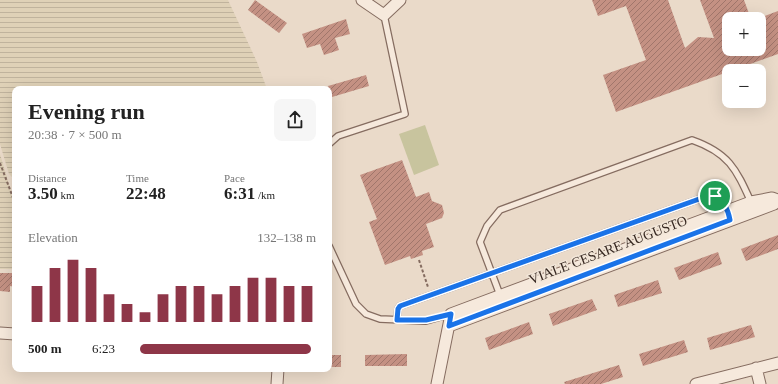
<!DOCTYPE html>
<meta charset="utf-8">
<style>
:root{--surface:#fff;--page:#f6f6f6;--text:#222;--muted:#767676;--accent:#8e3648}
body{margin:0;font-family:"Times New Roman",serif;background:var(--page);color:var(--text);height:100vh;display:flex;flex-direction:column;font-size:15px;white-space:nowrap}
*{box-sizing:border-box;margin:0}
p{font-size:13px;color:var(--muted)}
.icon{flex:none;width:22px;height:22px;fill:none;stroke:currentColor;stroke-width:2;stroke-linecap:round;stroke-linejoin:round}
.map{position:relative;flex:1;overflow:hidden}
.side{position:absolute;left:12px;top:86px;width:320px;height:286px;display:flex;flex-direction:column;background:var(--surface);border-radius:8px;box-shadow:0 4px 16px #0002}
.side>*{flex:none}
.fabs{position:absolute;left:722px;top:12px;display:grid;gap:8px}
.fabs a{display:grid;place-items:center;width:44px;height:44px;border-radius:8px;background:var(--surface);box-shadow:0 4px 16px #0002;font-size:20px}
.pin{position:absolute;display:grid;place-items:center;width:34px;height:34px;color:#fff;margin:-17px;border:2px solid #fff;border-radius:50%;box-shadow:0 1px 4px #0007}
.round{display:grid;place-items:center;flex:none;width:42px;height:42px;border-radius:8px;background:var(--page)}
.summary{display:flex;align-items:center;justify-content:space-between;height:68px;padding:0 16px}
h1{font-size:22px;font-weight:700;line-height:30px}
.figures{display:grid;grid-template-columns:repeat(3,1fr);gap:6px;height:68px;padding:4px 16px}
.figures div{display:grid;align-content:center}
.figures b{font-size:17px;font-weight:700}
.figures small{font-size:11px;font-weight:400}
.figures p{font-size:11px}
.chart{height:112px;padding:8px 16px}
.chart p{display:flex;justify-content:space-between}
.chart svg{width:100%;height:72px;margin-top:4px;stroke:var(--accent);stroke-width:6}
ul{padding:0 16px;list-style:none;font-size:13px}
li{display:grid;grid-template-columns:64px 48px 1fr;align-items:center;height:30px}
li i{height:10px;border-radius:5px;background:var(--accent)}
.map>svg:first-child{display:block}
</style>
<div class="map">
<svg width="778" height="384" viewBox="0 0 778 384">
<defs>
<pattern id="farmland-rules" width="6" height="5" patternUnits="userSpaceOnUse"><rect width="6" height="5" fill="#dfd1b7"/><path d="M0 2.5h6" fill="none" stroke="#c0b39d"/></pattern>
<pattern id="building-hatch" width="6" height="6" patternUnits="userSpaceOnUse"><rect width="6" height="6" fill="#c49183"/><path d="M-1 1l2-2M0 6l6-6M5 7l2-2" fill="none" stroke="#a0766b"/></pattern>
</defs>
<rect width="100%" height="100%" fill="#eadac9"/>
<path fill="url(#farmland-rules)" d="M 0,0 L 228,0 L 257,62 L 267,89 L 15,89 L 14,179 L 9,174 L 0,144 Z
M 0,154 L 15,204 L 15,269 L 0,269 Z"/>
<path fill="#c8c49e" d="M 425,125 L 439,165 L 414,175 L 399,134 Z"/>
<path fill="url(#building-hatch)" d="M 255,0 L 287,23 L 279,33 L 248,10 Z
M 592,0 L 668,0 L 685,48 L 698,37 L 714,38 L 700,0 L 744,0 L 751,19 L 729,19 L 729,49 L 759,49 L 759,18 L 778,11 L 778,54 L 616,112 L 603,75 L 646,60 L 626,6 L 598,16 Z
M 346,19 L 350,34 L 335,38 L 339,50 L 324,55 L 320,44 L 307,48 L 302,34 Z
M 366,75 L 369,86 L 332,97 L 328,86 Z
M 402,160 L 416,197 L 429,192 L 432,201 L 442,205 L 444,213 L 442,218 L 426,224 L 434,247 L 422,251 L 423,255 L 411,259 L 410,256 L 385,265 L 369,222 L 377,219 L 360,175 Z
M 778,235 L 778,249 L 746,261 L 741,249 Z
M 718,252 L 722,264 L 679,280 L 674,268 Z
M 0,273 L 15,273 L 15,287 L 10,286 L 10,292 L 0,291 Z
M 658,280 L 662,293 L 618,307 L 614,295 Z
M 592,299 L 597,310 L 553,326 L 549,314 Z
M 529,322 L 533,334 L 489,350 L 485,338 Z
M 751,325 L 755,337 L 710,350 L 707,338 Z
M 684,340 L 688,352 L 643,366 L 639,354 Z
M 407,354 L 407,366 L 365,366 L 365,355 Z
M 329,355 L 341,355 L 341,367 L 329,367 Z
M 619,365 L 623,377 L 601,384 L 565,384 L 564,382 Z"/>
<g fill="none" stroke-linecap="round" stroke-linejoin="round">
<defs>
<path id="service" d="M 329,144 L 338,136 L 405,114 L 384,15
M 329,246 L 356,304 L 366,314 L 380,319 L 426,321 L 451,314
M 500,295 L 480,242 L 487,226 L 500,210 L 692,140 C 729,153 736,169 751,202
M 397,320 L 398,309 L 400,306 L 702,198 L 715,196 L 722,200 L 728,212"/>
<path id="minor" d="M 362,0 L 384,15 L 400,0
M 449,326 L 774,204
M 0,333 L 15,334
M 756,368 L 760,384
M 277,384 L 278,369
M 437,384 L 451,314 L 751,202 L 772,198 L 778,200
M 696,384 L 778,363"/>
</defs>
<use href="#service" stroke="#856c60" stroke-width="8"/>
<use href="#minor" stroke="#856c60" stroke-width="13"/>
<path stroke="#856c60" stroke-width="2" stroke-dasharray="3 2" stroke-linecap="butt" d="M 0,163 L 15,203
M 419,260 L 428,287"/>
<use href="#service" stroke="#f6e9dc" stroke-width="5.5"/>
<use href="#minor" stroke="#f6e9dc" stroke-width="11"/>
</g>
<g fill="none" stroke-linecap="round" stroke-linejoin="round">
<defs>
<path id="route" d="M 715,196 C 724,201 728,209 730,220 L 449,326 L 451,314 L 426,320 L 397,320 L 398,309 L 400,306 L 702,198 Z"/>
</defs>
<use href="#route" stroke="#fff" stroke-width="8"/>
<use href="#route" stroke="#1a73e8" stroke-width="5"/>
</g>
<g text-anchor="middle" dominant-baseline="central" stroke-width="3" stroke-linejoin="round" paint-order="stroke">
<g font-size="14" fill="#372821" stroke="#f2e6d8">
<text transform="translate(608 250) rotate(-21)">VIALE CESARE AUGUSTO</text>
</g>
</g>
</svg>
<div class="fabs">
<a>+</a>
<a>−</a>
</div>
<div class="pin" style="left:715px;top:196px;background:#1e9e55"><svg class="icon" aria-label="arrive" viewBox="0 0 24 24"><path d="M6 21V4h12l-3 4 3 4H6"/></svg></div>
<section class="side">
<div class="summary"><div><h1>Evening run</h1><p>20:38 · 7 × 500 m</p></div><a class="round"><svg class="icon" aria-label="share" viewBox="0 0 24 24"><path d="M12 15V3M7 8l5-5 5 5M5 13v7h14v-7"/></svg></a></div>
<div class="figures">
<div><p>Distance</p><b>3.50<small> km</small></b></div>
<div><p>Time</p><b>22:48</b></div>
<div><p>Pace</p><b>6:31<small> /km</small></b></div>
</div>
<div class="chart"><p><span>Elevation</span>132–138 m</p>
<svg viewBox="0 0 160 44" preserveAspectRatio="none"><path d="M5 44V22M15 44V11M25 44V6M35 44V11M45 44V27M55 44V33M65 44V38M75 44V27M85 44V22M95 44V22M105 44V27M115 44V22M125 44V17M135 44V17M145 44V22M155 44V22"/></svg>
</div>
<ul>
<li><b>500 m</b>6:23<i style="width:97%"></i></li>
</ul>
</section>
</div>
